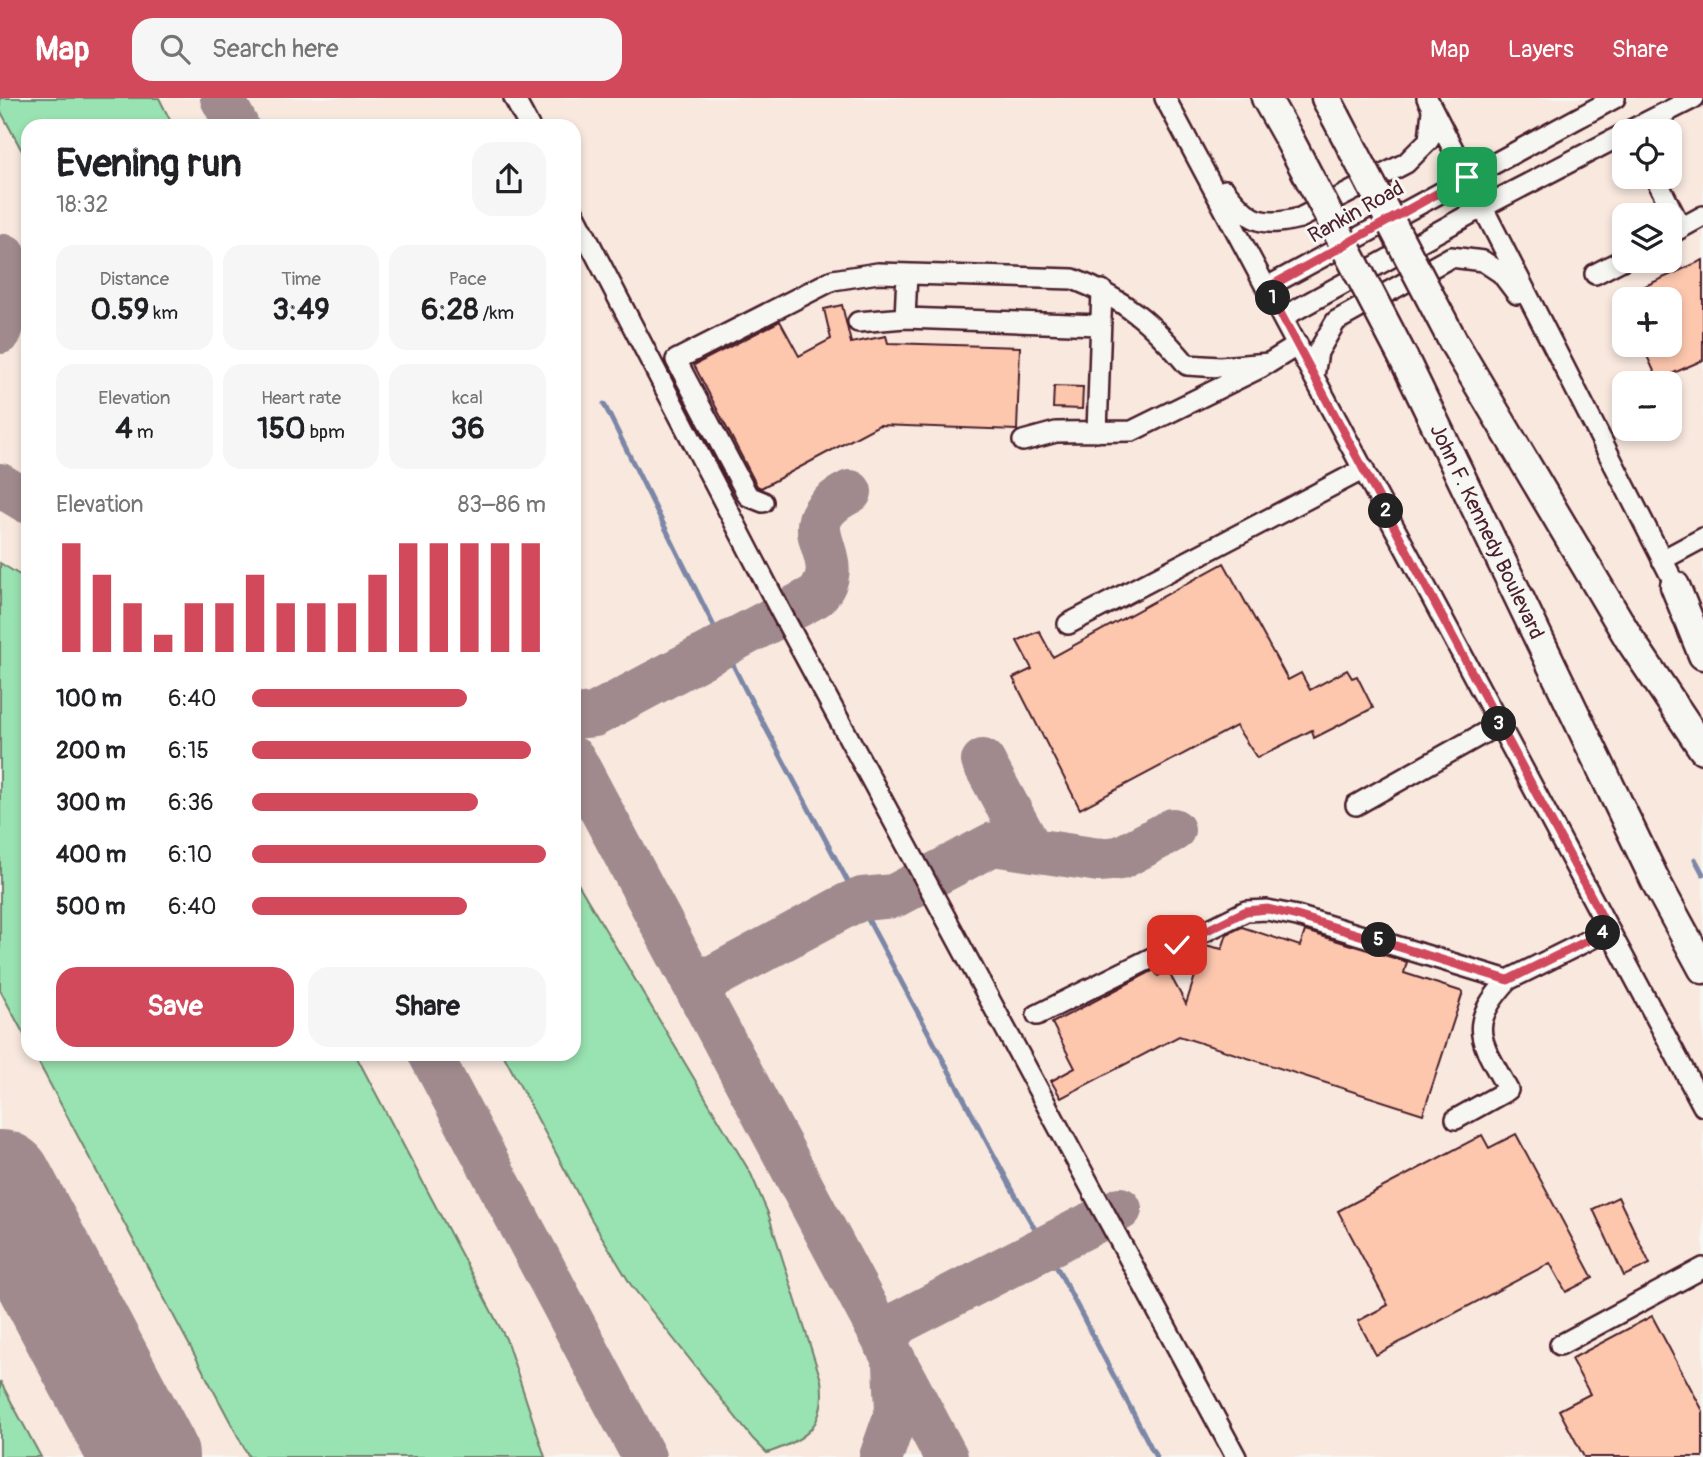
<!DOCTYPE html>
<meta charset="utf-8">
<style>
:root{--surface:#fff;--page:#f6f6f6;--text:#202124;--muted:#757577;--accent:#d1495b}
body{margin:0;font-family:Pangolin,sans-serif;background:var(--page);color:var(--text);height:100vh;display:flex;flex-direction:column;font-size:26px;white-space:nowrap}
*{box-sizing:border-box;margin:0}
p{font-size:23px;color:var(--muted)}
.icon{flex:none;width:38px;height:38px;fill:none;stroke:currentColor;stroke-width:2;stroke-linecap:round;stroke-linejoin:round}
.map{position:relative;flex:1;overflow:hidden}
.side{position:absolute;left:21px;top:21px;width:560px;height:942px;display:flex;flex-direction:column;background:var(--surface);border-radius:21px;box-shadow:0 4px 10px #0003}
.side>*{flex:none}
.tools{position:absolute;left:1612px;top:21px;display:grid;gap:14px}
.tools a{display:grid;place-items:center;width:70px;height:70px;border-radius:14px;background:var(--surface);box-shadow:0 4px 10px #0003;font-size:35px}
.pin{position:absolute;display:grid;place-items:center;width:60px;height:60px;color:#fff;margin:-30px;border-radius:14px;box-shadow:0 4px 10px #0006}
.km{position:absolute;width:35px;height:35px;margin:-18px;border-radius:50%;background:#222;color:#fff;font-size:19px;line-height:35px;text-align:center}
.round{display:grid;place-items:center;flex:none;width:74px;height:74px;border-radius:21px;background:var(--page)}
.head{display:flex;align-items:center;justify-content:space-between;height:119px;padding:0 35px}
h1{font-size:38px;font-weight:800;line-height:52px}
.stats{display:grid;grid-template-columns:repeat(3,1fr);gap:10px;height:119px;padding:7px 35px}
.stats div{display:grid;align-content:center;border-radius:18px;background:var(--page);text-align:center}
.stats b{font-size:30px;font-weight:800}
.stats small{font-size:19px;font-weight:400}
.stats p{font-size:19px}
.chart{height:196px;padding:14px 35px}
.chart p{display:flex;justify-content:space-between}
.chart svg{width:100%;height:126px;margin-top:7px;stroke:var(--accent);stroke-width:6}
.cta{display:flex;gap:14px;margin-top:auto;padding:14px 35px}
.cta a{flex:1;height:80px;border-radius:21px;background:var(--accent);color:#fff;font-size:28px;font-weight:800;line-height:80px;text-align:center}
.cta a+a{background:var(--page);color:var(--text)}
ul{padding:0 35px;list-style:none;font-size:23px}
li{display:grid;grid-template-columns:112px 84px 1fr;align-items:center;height:52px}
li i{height:18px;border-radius:9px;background:var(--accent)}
header{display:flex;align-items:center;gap:42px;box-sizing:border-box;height:98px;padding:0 35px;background:var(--accent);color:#fff}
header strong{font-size:33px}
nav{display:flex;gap:38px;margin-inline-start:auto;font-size:24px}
.search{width:490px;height:63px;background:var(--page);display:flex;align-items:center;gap:18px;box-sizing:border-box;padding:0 24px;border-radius:21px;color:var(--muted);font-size:26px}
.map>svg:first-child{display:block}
</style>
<header>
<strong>Map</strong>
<div class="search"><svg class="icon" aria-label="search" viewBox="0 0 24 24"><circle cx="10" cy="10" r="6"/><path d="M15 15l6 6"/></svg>Search here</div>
<nav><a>Map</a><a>Layers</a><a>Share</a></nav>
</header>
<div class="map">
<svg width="1703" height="1359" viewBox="0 0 1703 1359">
<rect width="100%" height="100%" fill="#f6f6f2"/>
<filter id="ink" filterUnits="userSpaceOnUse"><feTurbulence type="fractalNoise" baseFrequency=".0143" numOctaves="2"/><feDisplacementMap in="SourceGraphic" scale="14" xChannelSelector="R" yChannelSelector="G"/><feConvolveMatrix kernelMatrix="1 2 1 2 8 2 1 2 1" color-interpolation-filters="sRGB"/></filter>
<g filter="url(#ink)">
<path fill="#f8e8de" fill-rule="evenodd" d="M 0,0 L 1703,0 L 1703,1359 L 0,1359 ZM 28,28 L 574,28 L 574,956 L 28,956 ZM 1624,33 L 1670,33 L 1670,79 L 1624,79 ZM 1624,117 L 1670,117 L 1670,163 L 1624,163 ZM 1624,201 L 1670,201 L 1670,247 L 1624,247 ZM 1624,285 L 1670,285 L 1670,331 L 1624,331 Z"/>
<path fill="#99e2b1" stroke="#72806e" stroke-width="2" d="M 0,0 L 159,0 L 173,28 L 28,28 L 28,64 L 0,12 Z
M 0,465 L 28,482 L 28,944 L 0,892 Z
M 574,779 L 751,1076 L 768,1115 L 821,1282 C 827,1327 807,1342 767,1355 L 753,1341 L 631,1187 L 590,1119 L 503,956 L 574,956 Z
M 34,956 L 355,956 L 506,1241 L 545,1359 L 249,1359 Z
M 0,1283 L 41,1359 L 0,1359 Z"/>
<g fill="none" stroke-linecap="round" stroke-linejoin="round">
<path stroke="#7b86a6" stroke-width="5" d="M 604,306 L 745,591 L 1012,1091 L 1060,1175 L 1156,1359
M 1695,761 L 1703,776"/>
<path stroke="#a08a8e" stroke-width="44" d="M 222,0 L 237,28
M 0,234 L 9,209 L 5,158
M 0,387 L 28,404
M 574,619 L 594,617 L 816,498 C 854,457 781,429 850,394
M 574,661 L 946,1359
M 983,663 L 1030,750
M 688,873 L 698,880 L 713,879 L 849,806 L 862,801 L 894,798 L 993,746 L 1099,762 L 1120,760 L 1173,732
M 430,956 L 644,1359
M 888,1249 L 889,1237 L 898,1225 L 1120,1111
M 881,1359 L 897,1313 L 895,1266"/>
<path stroke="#a08a8e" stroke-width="108" d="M 0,1086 L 145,1359"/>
</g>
<path fill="#fdc7ae" stroke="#4a1f2b" stroke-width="2" d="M 1703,162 L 1703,262 L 1658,282 L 1642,247 L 1670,247 L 1670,201 L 1616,201 Z
M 842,207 L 851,245 L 886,238 L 888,245 L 1020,249 L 1017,332 L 879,327 L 761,390 L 757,388 L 694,267 L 780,223 L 799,258 L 831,241 L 824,211 Z
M 1054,288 L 1083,289 L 1082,311 L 1053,310 Z
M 1224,465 L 1288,582 L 1301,575 L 1310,592 L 1347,572 L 1352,580 L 1357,578 L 1373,610 L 1314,640 L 1312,632 L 1257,660 L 1236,628 L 1080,711 L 1013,580 L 1032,571 L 1017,543 L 1039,533 L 1053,559 Z
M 1242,829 L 1300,848 L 1305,833 L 1407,864 L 1404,875 L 1463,894 L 1423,1016 L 1179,938 L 1061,1000 L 1051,983 L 1075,970 L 1052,925 L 1154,872 L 1158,878 L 1168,873 L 1186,906 L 1205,847 L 1222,851 L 1227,836 Z
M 1516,1036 L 1593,1180 L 1566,1194 L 1550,1165 L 1376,1257 L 1358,1223 L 1388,1207 L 1338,1113 L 1482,1037 L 1489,1050 Z
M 1618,1099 L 1650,1166 L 1624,1178 L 1593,1111 Z
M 1652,1218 L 1703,1313 L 1703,1359 L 1584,1359 L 1559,1312 L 1590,1296 L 1571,1261 Z"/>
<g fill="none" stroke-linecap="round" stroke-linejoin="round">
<defs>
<path id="minor" d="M 514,0 L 529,28
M 1165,0 L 1703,1008
M 1427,0 L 1681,498
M 1629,33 L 1694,0
M 1655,79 L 1681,130
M 1225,92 C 1249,123 1261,130 1300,120 L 1406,65 L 1429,42 L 1432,12
M 574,115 L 782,516 L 1236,1359
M 1670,136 L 1703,118
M 1595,176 L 1624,161
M 1267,189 L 1615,0
M 1283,219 L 1483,109 L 1624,36
M 905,220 L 907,176
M 858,224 L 905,220 L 1100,227
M 1314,278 L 1318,254 L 1336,223 L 1451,159 L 1483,163 L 1501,175 L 1517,196
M 1097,334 L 1102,192
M 1023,343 L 1056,334 L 1132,333 L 1262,269
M 763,404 L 748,398 L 676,262 L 833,182 L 878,175 L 1073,181 C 1125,201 1152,225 1187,267 L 1220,269 L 1269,265 L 1298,247
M 1662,462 L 1703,440
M 1068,526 L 1364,371
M 1356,707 L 1500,626
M 1037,917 L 1246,813 L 1267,812 L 1297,818 L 1508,882 L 1609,832
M 1456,1021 L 1508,992 C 1481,942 1465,929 1508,882
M 1560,1247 L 1703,1170"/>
<g id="highway">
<path d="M 1266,0 L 1288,39"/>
<path d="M 1326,0 L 1336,19"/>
<path d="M 1454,245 L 1630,542 L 1703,651"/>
<path id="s1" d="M 1406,265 L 1657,786 L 1703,871"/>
<path d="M 1675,488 L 1703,557"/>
</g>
</defs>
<use href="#minor" stroke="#4a1f2b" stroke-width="24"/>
<use href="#highway" stroke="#4a1f2b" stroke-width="33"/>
<use href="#minor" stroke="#f6f6f2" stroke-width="19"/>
<use href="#highway" stroke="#f6f6f2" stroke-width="28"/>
<defs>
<path id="highway-bridge" d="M 1336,19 L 1454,245
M 1288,39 L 1406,265"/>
</defs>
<use href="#highway-bridge" stroke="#4a1f2b" stroke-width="33" stroke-linecap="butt"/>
<use href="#highway-bridge" stroke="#f6f6f2" stroke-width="28"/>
</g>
</g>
<g fill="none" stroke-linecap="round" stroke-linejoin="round" filter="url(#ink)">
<defs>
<path id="route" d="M 1177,847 L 1246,813 L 1268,811 L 1297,818 L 1508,882 L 1609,832 L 1267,190 L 1467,79"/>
</defs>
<use href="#route" stroke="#fff" stroke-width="14"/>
<use href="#route" stroke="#d1495b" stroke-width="9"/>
</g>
<g text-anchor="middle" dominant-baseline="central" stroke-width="6" stroke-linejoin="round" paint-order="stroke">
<g font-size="21" fill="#4a1f2b" stroke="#f6f6f2">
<text transform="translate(1356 114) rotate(-29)">Rankin Road</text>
<text stroke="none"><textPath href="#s1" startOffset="187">John F. Kennedy Boulevard</textPath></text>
</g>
</g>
</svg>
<div class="tools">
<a><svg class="icon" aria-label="locate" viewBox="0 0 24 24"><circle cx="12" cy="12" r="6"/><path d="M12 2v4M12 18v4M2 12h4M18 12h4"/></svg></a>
<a><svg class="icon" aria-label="layers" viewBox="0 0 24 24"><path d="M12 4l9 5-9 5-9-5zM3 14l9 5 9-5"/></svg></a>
<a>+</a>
<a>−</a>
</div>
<div class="pin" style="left:1467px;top:79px;background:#1e9e55"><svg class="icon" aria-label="arrive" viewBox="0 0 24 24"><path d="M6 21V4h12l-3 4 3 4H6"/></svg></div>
<div class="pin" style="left:1177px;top:847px;background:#d93025"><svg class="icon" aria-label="check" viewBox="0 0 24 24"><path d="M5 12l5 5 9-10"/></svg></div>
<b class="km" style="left:1273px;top:200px">1</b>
<b class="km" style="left:1386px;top:413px">2</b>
<b class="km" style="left:1499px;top:626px">3</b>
<b class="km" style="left:1603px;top:835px">4</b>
<b class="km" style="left:1379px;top:842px">5</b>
<section class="side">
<div class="head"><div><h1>Evening run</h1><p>18:32</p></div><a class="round"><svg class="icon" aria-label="share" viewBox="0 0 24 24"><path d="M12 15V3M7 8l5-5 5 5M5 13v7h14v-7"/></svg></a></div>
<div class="stats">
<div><p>Distance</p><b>0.59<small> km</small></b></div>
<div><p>Time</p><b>3:49</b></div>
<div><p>Pace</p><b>6:28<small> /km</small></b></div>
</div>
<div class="stats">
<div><p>Elevation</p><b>4<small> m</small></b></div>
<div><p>Heart rate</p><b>150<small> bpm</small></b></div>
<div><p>kcal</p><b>36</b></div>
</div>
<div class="chart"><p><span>Elevation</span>83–86 m</p>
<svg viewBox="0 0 160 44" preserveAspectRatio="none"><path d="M5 44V6M15 44V17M25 44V27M35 44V38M45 44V27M55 44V27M65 44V17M75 44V27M85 44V27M95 44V27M105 44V17M115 44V6M125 44V6M135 44V6M145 44V6M155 44V6"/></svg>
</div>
<ul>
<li><b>100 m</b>6:40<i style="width:73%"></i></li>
<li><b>200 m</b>6:15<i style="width:95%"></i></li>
<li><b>300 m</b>6:36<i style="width:77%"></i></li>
<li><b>400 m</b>6:10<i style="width:100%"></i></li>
<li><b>500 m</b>6:40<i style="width:73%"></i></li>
</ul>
<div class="cta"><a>Save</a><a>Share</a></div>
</section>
</div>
